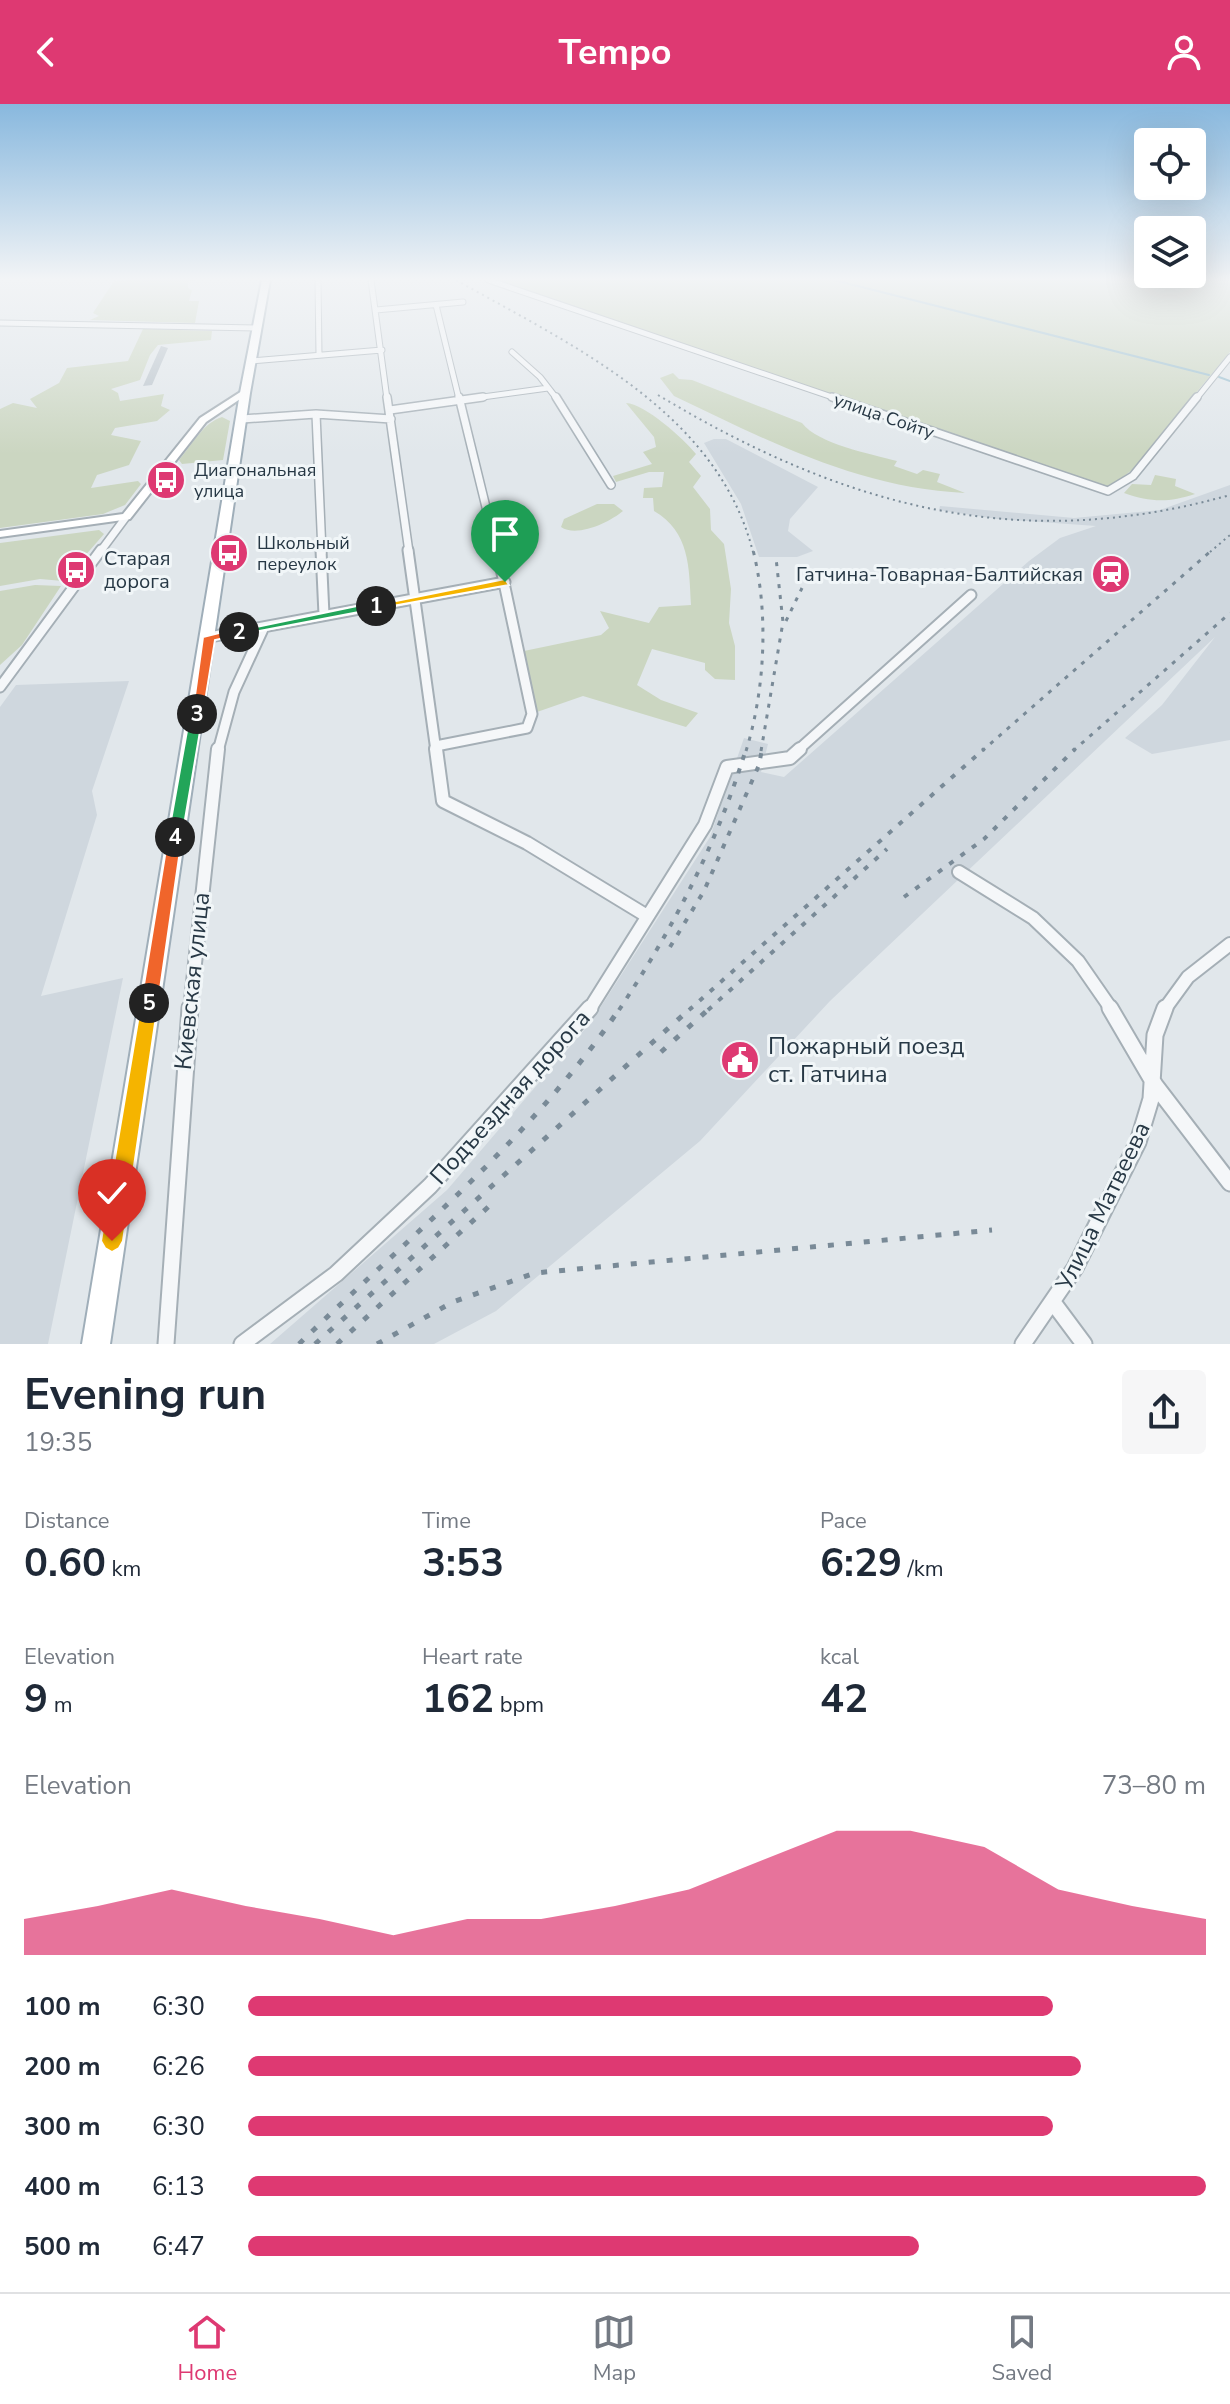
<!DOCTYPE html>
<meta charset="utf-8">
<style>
:root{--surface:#fff;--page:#f6f6f7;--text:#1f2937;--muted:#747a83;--line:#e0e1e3;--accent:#de3972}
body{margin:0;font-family:"Nunito Sans",sans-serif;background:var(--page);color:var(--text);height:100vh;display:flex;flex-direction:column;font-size:30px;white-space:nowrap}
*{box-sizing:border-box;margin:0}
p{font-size:26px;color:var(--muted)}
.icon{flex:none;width:44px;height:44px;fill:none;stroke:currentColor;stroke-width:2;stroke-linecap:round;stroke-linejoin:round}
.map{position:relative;height:1240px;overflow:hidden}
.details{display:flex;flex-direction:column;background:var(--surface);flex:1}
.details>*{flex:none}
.buttons{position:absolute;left:1134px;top:24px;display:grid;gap:16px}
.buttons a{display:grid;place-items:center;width:72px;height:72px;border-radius:8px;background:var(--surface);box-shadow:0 8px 32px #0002;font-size:40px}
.pin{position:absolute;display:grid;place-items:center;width:68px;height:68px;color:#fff;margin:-82px -34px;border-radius:50% 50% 50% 0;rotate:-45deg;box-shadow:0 0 8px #0007}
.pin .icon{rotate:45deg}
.km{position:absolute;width:40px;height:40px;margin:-20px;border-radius:50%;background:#222;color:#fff;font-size:22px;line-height:40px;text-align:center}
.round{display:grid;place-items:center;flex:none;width:84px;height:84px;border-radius:8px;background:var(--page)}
.head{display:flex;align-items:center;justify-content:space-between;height:136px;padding:0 24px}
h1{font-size:44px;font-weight:700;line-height:60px}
.metrics{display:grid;grid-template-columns:repeat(3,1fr);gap:12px;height:136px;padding:8px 24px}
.metrics div{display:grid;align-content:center}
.metrics b{font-size:40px;font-weight:700}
.metrics small{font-size:22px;font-weight:400}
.metrics p{font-size:22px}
.chart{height:224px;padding:16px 24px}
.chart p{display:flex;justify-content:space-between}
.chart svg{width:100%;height:144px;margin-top:8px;fill:var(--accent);opacity:.7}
ul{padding:0 24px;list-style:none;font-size:26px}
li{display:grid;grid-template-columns:128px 96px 1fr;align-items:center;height:60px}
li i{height:20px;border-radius:10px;background:var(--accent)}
header{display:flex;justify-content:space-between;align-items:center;height:104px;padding:0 24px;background:var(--accent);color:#fff;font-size:36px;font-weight:700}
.tabs{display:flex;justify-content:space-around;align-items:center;height:112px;border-top:2px solid var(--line);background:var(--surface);font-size:22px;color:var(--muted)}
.tabs a{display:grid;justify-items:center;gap:4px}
.tabs .current{color:var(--accent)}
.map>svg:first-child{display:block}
</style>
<header><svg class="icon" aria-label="back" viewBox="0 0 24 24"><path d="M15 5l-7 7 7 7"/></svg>Tempo<svg class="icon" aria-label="person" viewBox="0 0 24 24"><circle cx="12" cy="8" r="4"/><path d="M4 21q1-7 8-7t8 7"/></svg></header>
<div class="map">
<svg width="1230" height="1240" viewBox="0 0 1230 1240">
<rect width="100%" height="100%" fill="#e1e7eb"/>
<path fill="#cfd7de" d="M 714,335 L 726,335 L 818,383 L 790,415 L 788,427 L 813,447 L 797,453 L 759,453 L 741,400 L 704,339 Z
M 1230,381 L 1230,636 L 1152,650 L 1125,634 L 1162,601 L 1215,533 L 830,897 L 700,1037 L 496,1207 L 434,1240 L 270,1240 L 447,1086 L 591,918 L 710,733 L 744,634 L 768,640 L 761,668 L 784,673 L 1029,457 L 1060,434 L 1096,422 L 997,415 L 939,406 L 940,402 L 1074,414 L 1160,406 Z
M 129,577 L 92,687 L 97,711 L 41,892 L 123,874 L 48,1240 L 0,1240 L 0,603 L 16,581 Z"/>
<path fill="#cbd6c1" d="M 195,176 L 188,178 L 188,184 L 192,186 L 189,197 L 199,197 L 195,219 L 90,216 L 99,212 L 93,209 L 114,177 Z
M 498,176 L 1230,176 L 1230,248 L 1132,366 L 1107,385 Z
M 143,225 L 212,227 L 211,236 L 158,241 L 150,251 L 140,276 L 111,285 L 118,289 L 120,297 L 164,290 L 161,302 L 170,306 L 157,317 L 115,324 L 111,331 L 141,337 L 129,361 L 97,371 L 91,384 L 138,377 L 141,380 L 125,401 L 103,410 L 0,424 L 0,305 L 13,299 L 37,304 L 30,295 L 59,279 L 67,264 L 128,257 Z
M 673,269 L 679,275 L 692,276 L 802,319 C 818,340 871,350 897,357 L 894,362 L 917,370 L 923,366 L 940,370 L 937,378 L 965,389 C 859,384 768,337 674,292 L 660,274 Z
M 626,299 C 645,300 684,335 696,350 L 689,358 L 701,372 L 693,383 L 710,405 L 711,426 L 724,440 L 731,485 L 729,519 L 735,542 L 735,576 L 715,575 L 705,566 L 705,559 L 652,545 L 637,581 L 661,596 L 698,609 L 686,623 L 583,592 L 537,608 L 524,547 L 601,531 L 609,524 L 600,507 L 649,519 L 659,503 L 691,501 C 689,463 690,428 654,407 L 653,394 L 643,394 L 644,384 L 662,383 L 664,368 L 649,368 L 616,378 L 613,372 L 652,360 L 643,348 L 656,343 L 654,333 Z
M 222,313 L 230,317 L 223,356 L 182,360 L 179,356 C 191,342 204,318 222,313 Z
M 1155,371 L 1176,375 L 1175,382 L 1195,390 C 1168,399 1150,398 1124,389 L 1132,380 L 1151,381 Z
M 597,400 L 614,400 L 623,407 C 610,418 577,434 561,423 L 564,415 Z
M 99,426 L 104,430 L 63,477 L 40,475 L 0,482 L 0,439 Z
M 35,481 L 61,482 L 22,541 L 0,561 L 0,487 Z"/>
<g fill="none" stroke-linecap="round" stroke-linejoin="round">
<path stroke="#98becf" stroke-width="2" d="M 834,176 L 1209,271
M 1219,273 L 1230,277"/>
</g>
<path fill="#b8c2ca" d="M 161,242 L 168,244 L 152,281 L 143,282 Z"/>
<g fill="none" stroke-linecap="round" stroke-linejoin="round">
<defs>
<path id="street-far4" d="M 318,176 L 319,251
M 371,176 L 387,295
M 488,176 L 838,295
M 436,201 L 459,295
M 376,206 L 463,198
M 0,219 L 256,224
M 512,248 L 540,273 L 557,295
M 251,257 L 382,246
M 468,295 L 548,284
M 1196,295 L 1230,253"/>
<path id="street-far3" d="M 387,293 L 409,448
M 459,293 L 497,448
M 556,293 L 611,381
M 832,293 L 1108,387 L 1133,372 L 1197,293
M 390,306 L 483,293
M 316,310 L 322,448
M 242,315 L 316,310 L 391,315
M 100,448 L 126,413"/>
<path id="street-far2" d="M 321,446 L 324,511
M 408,446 L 436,647
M 209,533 L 505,478
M 0,583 L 101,446
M 436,642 L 527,624 L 532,610 L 497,446
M 218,647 L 234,588 L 264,523
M 797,647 L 971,491"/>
<path id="street-far1" d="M 436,645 L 443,697 L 527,739 L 647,812
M 959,768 L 1033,814 L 1078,857 L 1112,906
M 190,906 L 218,645
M 589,906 L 705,721 L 727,663 L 790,654 L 800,645
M 1164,906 L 1188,873 L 1230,840"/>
<path id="street" d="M 1110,904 L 1155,981 L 1230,1079
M 1055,1201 L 1084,1240
M 166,1240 L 190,904
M 242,1240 L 336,1170 L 430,1082 L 590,904
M 1023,1240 L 1075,1164 L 1138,1038 L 1151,995 L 1155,931 L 1165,904"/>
<path id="secondary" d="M 242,287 L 249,289 L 206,318 L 130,415 L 0,433 L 0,427 L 123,410 L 200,314 Z"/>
<path id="primary" d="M 262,176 L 270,176 L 250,289 L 110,1240 L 82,1240 L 240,289 Z"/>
</defs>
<use href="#street-far4" stroke="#a5afb6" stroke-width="7"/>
<use href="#street-far3" stroke="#a5afb6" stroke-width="10"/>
<use href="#street-far2" stroke="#a5afb6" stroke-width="13"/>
<use href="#street-far1" stroke="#a5afb6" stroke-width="16"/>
<use href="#street" stroke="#a5afb6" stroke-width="19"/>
<use href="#secondary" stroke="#a5afb6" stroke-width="4"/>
<use href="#primary" stroke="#9faeb9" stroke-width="4"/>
<use href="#street-far4" stroke="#f5f7f9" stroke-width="5"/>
<use href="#street-far3" stroke="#f5f7f9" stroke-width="7"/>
<use href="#street-far2" stroke="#f5f7f9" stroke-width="9"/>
<use href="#street-far1" stroke="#f5f7f9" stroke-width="12"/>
<use href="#street" stroke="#f5f7f9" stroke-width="15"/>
<use href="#secondary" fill="#fff" fill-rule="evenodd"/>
<use href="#primary" fill="#fff" fill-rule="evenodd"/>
<path stroke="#798a97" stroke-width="2" stroke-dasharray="2 4" stroke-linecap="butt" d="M 456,176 C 573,242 717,307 753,448
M 658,291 C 843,402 1017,451 1230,391
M 1210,448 L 1230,431"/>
<path stroke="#798a97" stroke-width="3" stroke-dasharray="4 7" stroke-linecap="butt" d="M 786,517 L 802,484
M 746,647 C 765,586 769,509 753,446
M 761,647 L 783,518 L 776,454
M 982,647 L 1212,446
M 1073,647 L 1230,509"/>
<path stroke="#798a97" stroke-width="4" stroke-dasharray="5 9" stroke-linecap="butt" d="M 904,793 L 984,735 L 1075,645
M 670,843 L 704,787 L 759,661 L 762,645
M 619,906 C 674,823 717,740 746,645
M 689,906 L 984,645
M 708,906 L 887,745"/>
<path stroke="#798a97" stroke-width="5" stroke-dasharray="6 12" stroke-linecap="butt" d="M 661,948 L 710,904
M 299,1240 C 411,1131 532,1034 620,904
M 315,1240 L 691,904
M 337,1240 L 497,1095
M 377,1240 L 453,1198 L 535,1169 L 992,1126"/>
</g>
<linearGradient id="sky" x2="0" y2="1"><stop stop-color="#88b8de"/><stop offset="0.5" stop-color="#f2f4f6"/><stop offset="1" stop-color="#f2f4f6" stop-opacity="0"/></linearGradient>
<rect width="1230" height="350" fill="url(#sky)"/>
<path fill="#f5b400" stroke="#fff" stroke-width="2" d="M 505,475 L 509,481 L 376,505 L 371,502 Z"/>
<path fill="#22a559" stroke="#fff" stroke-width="2" d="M 376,498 L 380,504 L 239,531 L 233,528 Z"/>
<path fill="#f0652b" stroke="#fff" stroke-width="2" d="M 239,524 L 244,528 L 243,530 L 215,536 L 203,610 L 192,613 L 203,533 Z"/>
<path fill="#22a559" stroke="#fff" stroke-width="2" d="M 197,605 L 203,610 L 182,733 L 175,740 L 168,733 L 190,610 Z"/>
<path fill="#f0652b" stroke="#fff" stroke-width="2" d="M 175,727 L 182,733 L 158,899 L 149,907 L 141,899 L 168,733 Z"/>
<path fill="#f5b400" stroke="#fff" stroke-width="2" d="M 149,890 L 158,899 L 123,1137 L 119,1144 L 112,1148 L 105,1144 L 101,1137 L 141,899 Z"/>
<defs>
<symbol id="bus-disc" viewBox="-11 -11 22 22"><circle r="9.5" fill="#de3972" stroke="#f1f6f8"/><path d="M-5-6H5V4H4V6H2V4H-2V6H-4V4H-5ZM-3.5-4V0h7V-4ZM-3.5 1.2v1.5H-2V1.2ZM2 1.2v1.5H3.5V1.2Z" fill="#fff"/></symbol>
<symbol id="station-disc" viewBox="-11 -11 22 22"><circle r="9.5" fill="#de3972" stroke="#f1f6f8"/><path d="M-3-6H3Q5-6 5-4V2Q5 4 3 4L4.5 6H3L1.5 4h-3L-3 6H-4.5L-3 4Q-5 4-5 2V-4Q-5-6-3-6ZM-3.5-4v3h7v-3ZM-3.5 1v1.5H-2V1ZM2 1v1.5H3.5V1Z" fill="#fff"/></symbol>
<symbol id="civic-disc" viewBox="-11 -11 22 22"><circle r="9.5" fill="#de3972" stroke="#f1f6f8"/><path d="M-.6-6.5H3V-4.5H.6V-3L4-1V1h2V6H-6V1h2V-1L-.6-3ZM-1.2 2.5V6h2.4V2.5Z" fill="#fff"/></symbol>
</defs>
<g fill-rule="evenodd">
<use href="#bus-disc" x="144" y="354" width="44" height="44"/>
<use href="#bus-disc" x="207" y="427" width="44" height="44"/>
<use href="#bus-disc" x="54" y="444" width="44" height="44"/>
<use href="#station-disc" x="1089" y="448" width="44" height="44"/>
<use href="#civic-disc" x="718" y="934" width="44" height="44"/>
</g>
<g text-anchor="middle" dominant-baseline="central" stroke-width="6" stroke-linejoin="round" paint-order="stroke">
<g font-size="18" fill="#273845" stroke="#f1f6f8">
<text transform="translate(884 312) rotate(19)">улица Сойту</text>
</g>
<g font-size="18" fill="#273845" stroke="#f1f6f8" text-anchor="start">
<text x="194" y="366">Диагональная<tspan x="194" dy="21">улица</tspan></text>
<text x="257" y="439">Школьный<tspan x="257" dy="21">переулок</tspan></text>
</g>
<g font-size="20" fill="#273845" stroke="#f1f6f8" text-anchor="start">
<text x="104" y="454">Старая<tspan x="104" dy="23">дорога</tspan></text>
<text x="1083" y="470" text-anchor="end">Гатчина-Товарная-Балтийская</text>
</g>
<g font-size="24" fill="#273845" stroke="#f1f6f8">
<text transform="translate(192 877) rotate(-84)">Киевская улица</text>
<text transform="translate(510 993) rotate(-48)">Подъездная дорога</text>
<text transform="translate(1103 1102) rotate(-64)">Улица Матвеева</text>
</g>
<g font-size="24" fill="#273845" stroke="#f1f6f8" text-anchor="start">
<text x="768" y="942">Пожарный поезд<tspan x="768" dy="28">ст. Гатчина</tspan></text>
</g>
</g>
</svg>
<div class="buttons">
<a><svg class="icon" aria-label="locate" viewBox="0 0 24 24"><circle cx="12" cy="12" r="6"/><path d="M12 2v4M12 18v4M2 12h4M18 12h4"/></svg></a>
<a><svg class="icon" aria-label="layers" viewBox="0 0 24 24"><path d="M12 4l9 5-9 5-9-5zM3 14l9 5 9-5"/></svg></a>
</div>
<div class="pin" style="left:505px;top:478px;background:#1e9e55"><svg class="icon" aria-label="arrive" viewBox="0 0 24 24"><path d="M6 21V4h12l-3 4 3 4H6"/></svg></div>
<div class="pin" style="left:112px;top:1137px;background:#d93025"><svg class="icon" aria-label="check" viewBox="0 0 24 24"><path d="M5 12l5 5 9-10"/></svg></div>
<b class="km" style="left:376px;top:502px">1</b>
<b class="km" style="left:239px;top:528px">2</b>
<b class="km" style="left:197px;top:610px">3</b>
<b class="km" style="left:175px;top:733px">4</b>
<b class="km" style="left:149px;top:899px">5</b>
</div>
<section class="details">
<div class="head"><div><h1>Evening run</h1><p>19:35</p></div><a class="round"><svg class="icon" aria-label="share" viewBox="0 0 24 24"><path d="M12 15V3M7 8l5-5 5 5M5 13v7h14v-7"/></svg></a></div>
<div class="metrics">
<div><p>Distance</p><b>0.60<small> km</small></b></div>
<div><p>Time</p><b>3:53</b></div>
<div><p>Pace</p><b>6:29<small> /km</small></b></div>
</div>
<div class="metrics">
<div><p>Elevation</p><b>9<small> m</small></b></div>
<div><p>Heart rate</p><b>162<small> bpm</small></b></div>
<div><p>kcal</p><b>42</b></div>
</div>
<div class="chart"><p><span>Elevation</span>73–80 m</p>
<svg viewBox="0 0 160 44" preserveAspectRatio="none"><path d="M0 44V33L10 29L20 24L30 29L40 33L50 38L60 33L70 33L80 29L90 24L100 15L110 6L120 6L130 11L140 24L150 29L160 33V44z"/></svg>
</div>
<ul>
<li><b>100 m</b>6:30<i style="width:84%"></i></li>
<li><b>200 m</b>6:26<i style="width:87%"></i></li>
<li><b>300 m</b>6:30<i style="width:84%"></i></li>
<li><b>400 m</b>6:13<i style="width:100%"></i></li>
<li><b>500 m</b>6:47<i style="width:70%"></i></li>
</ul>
</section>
<nav class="tabs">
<a class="current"><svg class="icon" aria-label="home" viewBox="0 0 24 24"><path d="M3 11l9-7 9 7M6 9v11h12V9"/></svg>Home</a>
<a><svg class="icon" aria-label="map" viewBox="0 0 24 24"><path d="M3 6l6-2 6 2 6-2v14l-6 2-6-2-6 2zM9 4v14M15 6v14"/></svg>Map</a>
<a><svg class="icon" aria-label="saved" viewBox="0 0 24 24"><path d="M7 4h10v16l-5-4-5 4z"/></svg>Saved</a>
</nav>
